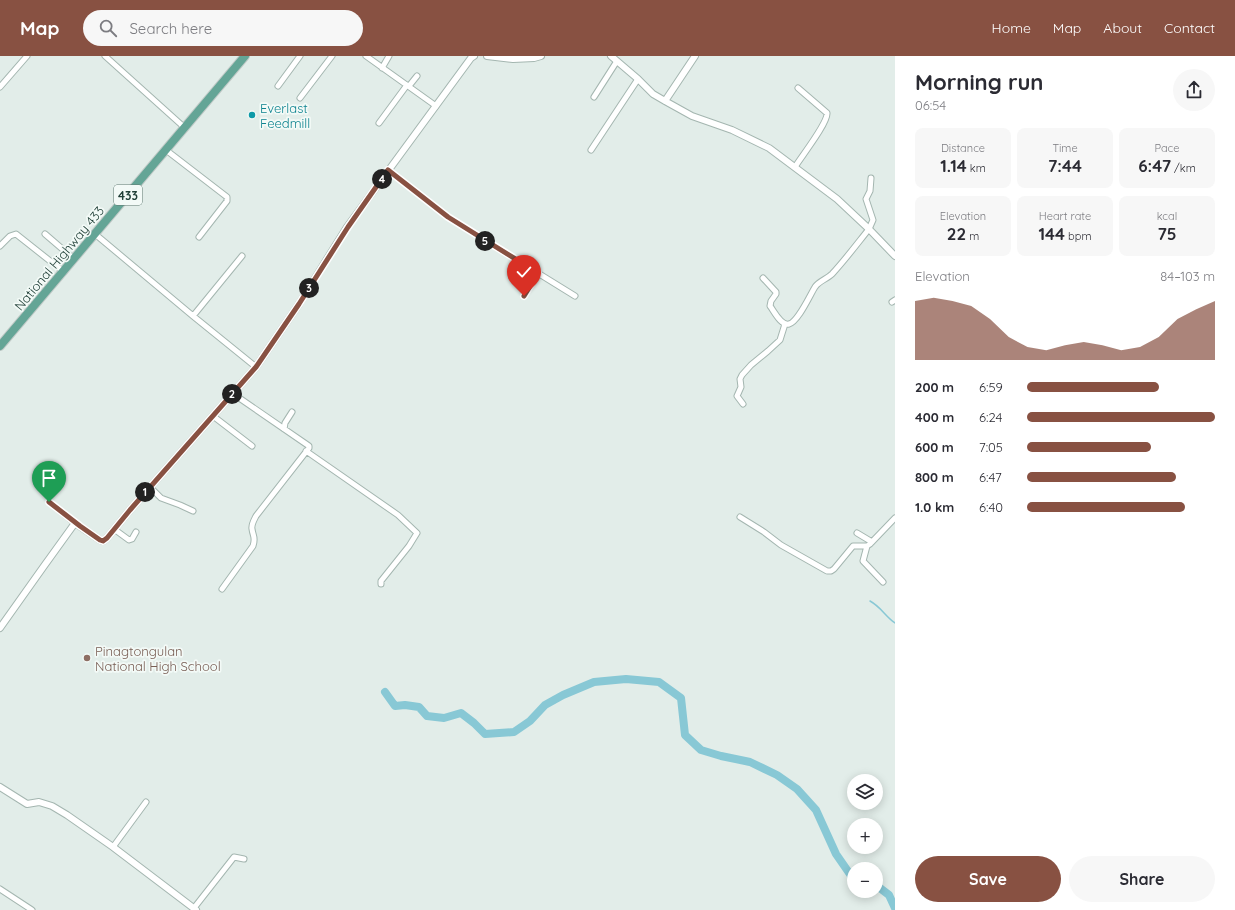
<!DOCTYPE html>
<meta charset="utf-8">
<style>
:root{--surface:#fff;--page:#f7f7f7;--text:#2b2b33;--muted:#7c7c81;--accent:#885142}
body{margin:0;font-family:Quicksand,sans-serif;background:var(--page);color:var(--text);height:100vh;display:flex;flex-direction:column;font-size:15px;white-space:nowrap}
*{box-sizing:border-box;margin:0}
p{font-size:13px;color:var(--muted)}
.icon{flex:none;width:22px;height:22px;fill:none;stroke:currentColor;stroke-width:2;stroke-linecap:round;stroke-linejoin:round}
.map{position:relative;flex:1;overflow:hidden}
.panel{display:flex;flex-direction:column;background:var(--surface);width:340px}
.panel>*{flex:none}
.controls{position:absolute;left:847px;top:718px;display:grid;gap:8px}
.controls a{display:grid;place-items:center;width:36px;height:36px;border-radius:50%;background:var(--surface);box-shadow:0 2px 10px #0003;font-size:20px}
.pin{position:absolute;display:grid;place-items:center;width:34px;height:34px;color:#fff;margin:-41px -17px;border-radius:50% 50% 50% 0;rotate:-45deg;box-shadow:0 0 4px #0007}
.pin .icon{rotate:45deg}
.km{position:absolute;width:20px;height:20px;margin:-10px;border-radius:50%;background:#222;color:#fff;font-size:11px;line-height:20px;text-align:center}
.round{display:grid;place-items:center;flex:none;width:42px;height:42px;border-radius:21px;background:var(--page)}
.headline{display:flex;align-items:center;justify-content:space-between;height:68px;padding:0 20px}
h1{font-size:22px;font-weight:700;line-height:30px}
.stats{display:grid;grid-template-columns:repeat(3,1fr);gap:6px;height:68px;padding:4px 20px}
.stats div{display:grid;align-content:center;border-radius:8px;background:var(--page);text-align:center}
.stats b{font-size:17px;font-weight:700}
.stats small{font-size:11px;font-weight:400}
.stats p{font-size:11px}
.chart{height:112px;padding:8px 20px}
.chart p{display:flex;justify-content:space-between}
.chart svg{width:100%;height:72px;margin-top:4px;fill:var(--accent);opacity:.7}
.button{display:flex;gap:8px;margin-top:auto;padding:8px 20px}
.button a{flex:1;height:46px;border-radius:24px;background:var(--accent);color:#fff;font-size:16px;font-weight:700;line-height:46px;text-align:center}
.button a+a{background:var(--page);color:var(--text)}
ul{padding:0 20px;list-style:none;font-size:13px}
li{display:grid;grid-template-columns:64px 48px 1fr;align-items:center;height:30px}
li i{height:10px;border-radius:5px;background:var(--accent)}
header{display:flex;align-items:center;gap:24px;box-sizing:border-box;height:56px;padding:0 20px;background:var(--accent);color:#fff}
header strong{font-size:19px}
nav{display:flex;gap:22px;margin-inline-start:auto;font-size:14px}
.search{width:280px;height:36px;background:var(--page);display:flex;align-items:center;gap:10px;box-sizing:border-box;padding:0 14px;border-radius:22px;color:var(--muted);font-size:15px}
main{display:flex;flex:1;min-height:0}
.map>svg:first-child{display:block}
</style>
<header>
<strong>Map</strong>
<div class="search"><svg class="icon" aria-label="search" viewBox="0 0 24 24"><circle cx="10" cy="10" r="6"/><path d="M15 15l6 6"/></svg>Search here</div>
<nav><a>Home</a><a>Map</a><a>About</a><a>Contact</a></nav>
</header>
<main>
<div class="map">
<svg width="895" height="854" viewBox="0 0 895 854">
<rect width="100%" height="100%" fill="#e2ede9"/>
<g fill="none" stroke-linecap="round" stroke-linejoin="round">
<path stroke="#88c8d5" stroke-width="1.5" d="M 870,545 C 881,551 885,560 895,567"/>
<path stroke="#88c8d5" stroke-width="8" d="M 385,636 L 395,650 L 405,649 L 419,651 L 427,660 L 444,662 L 461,657 L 474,667 L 485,678 L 514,676 L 530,665 L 545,649 L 563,639 L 594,626 L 626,623 L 659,626 L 681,642 L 685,679 L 701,694 L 721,700 L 750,706 L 777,719 L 797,733 L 816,754 L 836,798 L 854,824
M 876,829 L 889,839 L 895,852"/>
<defs>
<path id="minor" d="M 105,0 L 185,72
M 366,0 L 436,50
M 382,12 L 389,0
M 278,30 L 300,0
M 409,30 L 417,20
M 0,31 L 27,0
M 594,41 L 617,5
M 300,42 L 332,0
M 379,67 L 407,29
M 166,94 L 227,141 L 227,145 L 199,181
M 591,94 L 638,23
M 795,111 C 801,101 828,67 827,57 L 798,32
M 388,114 L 448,161 L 499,193 L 575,240
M 45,178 L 74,203
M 95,178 L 193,260 L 256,311
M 0,190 L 10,180 L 16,178 L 64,216
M 763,222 L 776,236 L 776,238 L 771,245 L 770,250 C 774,255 781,270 789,268 C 798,266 810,239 815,231 C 819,225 827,223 832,218 C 845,204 857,188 869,173 L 873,164 L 866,143 L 870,135 L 871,122
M 524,240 L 538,217
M 892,246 L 895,244
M 193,260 L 242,200
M 743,348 L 737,340 L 741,331 L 740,323 L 742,319 L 751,309 L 768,295 L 780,284 L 785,268
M 213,360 L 252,390
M 284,373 L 285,367 L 292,356
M 306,395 L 398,459 L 417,477 L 409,490 L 381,525 L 381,528
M 150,431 L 161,442 L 180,449 L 193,455
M 49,446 L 75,467
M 740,461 L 764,476 L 781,489 L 827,515 L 831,515 L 834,513 L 853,490 L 867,490 L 870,488 L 895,462
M 114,473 L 129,484 L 132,483 L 136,476
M 857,477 L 872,486
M 867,490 L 863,505 L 883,526
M 222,533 L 253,490 C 256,481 253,481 252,473 C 251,469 254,464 256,460 L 309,392 L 309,390 L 232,337
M 113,791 L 146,746
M 0,833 L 32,854
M 194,852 L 234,801 L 244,803"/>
<path id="tertiary" d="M 487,0 L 513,3 L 534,2 L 541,0
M 611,0 L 638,23 L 653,38 L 665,45 L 692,60 L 732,74 L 769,92 L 837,143 L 869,173 L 895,200
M 665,45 L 695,0
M 0,572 L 44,510 L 75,467 L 100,484 L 103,485 L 107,482 L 130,454 L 256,311 L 299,248 L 347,171 L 471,2 L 474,0
M 0,731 L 27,748 L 39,746 L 52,750 L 67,759 L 113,791 L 196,854"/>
<path id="primary" d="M 0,290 L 245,0"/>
</defs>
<use href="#minor" stroke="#a4b6b0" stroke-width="7"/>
<use href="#tertiary" stroke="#a4b6b0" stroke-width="8"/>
<use href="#primary" stroke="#c1cac7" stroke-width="10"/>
<use href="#minor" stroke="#fff" stroke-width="5"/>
<use href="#tertiary" stroke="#fff" stroke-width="6"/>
<use href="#primary" stroke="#64a596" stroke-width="8"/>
</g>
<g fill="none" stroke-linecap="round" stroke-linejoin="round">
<defs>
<path id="route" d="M 49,446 L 80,470 L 100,484 L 103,485 L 107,482 L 130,454 L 256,311 L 299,248 L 348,171 L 388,114 L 448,161 L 538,217 L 524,240"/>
</defs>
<use href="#route" stroke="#fff" stroke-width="8"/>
<use href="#route" stroke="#885142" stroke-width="5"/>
</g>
<circle fill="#0f9aa8" stroke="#f3faf7" stroke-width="1.5" cx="252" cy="59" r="4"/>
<circle fill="#8d6e63" stroke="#f3faf7" stroke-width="1.5" cx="87" cy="602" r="4"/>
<g text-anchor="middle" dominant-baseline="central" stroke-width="3.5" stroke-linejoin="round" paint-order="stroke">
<rect fill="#f3faf7" stroke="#607871" stroke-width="1" x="114" y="129" width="28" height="20" rx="3"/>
<g font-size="12" font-weight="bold" fill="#214038">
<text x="128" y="139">433</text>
</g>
<g font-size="13" fill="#0d838f" stroke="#f3faf7" text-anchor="start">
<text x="260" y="52">Everlast<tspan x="260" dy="15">Feedmill</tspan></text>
</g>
<g font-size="13" fill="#214038" stroke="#f3faf7">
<text transform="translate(59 202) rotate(-50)">National Highway 433</text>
</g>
<g font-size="13" fill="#785e54" stroke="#f3faf7" text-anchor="start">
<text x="95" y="595">Pinagtongulan<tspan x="95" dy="15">National High School</tspan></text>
</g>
</g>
</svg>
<div class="controls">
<a><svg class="icon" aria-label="layers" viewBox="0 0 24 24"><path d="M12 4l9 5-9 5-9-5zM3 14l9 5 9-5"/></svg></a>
<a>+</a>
<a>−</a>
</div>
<div class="pin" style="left:49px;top:446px;background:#1e9e55"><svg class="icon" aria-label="arrive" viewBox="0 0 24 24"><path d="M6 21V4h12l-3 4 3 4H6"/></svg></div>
<div class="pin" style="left:524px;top:240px;background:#d93025"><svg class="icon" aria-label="check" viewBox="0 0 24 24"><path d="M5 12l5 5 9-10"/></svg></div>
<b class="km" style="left:145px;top:436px">1</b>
<b class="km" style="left:232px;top:338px">2</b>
<b class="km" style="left:309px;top:232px">3</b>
<b class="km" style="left:382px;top:123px">4</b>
<b class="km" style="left:485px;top:185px">5</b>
</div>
<section class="panel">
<div class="headline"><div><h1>Morning run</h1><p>06:54</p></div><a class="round"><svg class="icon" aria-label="share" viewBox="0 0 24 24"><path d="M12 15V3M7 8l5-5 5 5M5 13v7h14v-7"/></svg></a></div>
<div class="stats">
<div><p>Distance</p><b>1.14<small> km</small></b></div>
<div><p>Time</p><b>7:44</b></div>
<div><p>Pace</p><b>6:47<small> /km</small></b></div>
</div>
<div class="stats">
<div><p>Elevation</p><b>22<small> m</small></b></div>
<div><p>Heart rate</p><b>144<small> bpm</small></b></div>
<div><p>kcal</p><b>75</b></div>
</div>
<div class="chart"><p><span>Elevation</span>84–103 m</p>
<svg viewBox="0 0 160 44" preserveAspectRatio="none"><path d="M0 44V8L10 6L20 8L30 11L40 19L50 30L60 36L70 38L80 35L90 33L100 35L110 38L120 36L130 30L140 19L150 13L160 8V44z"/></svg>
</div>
<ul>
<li><b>200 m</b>6:59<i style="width:70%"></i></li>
<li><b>400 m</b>6:24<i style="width:100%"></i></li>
<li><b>600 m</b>7:05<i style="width:66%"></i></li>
<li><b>800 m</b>6:47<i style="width:79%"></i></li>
<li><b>1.0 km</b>6:40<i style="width:84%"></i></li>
</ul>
<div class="button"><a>Save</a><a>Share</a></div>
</section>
</main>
